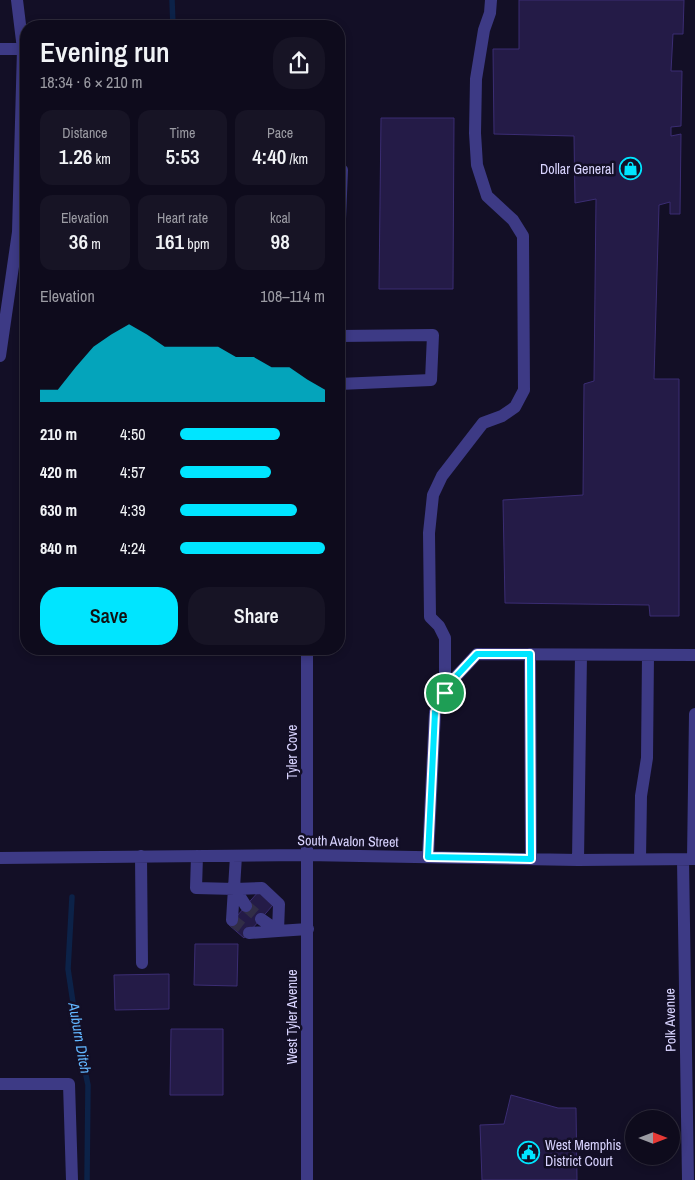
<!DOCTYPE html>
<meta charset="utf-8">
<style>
:root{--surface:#0e0b1c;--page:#171425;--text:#f1f3f6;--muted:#9b9ba3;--line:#2e2b3b;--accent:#00e5ff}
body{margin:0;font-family:"Archivo Narrow",sans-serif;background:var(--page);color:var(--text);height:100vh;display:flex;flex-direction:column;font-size:19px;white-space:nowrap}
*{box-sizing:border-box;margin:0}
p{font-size:16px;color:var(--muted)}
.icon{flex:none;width:28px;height:28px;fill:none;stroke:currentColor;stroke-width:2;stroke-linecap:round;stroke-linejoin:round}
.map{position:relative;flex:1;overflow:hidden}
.side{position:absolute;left:20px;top:20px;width:325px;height:635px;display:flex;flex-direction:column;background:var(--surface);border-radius:20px;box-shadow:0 2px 8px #0003,0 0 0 1px var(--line)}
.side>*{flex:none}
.needle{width:32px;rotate:90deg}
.controls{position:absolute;left:625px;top:1110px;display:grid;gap:10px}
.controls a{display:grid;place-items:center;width:55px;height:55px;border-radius:50%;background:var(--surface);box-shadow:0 2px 8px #0003,0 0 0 1px var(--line);font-size:25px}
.pin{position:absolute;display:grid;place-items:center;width:42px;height:42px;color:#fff;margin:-21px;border:2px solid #fff;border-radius:50%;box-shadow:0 1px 5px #0007}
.round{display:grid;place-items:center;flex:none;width:52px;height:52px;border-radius:20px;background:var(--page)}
.head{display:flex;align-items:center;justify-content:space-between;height:85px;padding:0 20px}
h1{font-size:28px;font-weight:600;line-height:38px}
.figures{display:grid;grid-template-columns:repeat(3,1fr);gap:8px;height:85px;padding:5px 20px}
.figures div{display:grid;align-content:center;border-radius:12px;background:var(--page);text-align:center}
.figures b{font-size:21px;font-weight:600}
.figures small{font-size:14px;font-weight:400}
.figures p{font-size:14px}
.chart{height:140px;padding:10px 20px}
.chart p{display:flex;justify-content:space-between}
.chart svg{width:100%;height:90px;margin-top:5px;fill:var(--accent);opacity:.7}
.action{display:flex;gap:10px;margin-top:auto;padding:10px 20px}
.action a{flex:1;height:58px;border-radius:20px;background:var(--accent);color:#111;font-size:20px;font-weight:600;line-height:58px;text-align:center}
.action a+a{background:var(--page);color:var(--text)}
ul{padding:0 20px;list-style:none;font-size:16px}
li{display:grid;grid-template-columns:80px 60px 1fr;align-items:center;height:38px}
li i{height:12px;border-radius:6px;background:var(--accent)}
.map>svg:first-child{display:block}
</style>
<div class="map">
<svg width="695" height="1180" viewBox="0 0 695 1180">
<rect width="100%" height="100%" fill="#130f26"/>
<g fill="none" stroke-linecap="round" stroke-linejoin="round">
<path stroke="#0c2248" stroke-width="5.5" d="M 172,0 L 173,26
M 72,897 L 68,969 L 79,1043 L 88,1085 L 87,1180"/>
</g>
<path fill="#241b47" stroke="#3b2d73" d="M 519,0 L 684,0 L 683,34 L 673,34 L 671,71 L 682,71 L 681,126 L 671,127 L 671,136 L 681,134 L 680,214 L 670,214 L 670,202 L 659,205 L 654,379 L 679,379 L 679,616 L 650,616 L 649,605 L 505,603 L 503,500 L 583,495 L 584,384 L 594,381 L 596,199 L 575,203 L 574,136 L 494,134 L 493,49 L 519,49 Z
M 381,118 L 454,118 L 453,289 L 379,289 Z
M 259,891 L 273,905 L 244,938 L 229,925 Z
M 195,944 L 238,944 L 237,986 L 194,985 Z
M 169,974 L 169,1009 L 115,1010 L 114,975 Z
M 171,1029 L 223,1029 L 223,1095 L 170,1095 Z
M 511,1095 L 558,1108 L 576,1108 L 577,1180 L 482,1180 L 480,1125 L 504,1124 Z"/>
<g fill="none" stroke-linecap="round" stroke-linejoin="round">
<path stroke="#312d47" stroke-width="12" stroke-dasharray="12 6" stroke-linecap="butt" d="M 246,906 L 261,919
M 232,920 L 249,933"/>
<path stroke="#3d3a85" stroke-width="12" d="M 0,49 L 23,49
M 339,243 L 342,170
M 339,336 L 433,335 L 431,380 L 339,384
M 0,356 L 18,232 L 23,49 L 17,0
M 307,649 L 307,1180
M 530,654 L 531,859
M 445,693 L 445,638 L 439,626 L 430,617 L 429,533 L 433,495 L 442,476 L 483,423 L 502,416 L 515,407 L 524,390 L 523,236 L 513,220 L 487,196 L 477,165 L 475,133 L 476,79 L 484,30 L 490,13 L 491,0
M 141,856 L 142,963
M 197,856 L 196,888 L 235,889 L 246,906
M 428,857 L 435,712 L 450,683 L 477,654 L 695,655
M 0,858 L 306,855 L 578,860 L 695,859
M 640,859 L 641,796 L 647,758 L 648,655
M 693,859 L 695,714
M 578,860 L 581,655
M 683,860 L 688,1180
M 235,889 L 262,888 L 279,904 L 278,931 L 249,933
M 261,919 L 278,931 L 308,929
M 232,920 L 236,856
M 0,1084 L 69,1084 L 72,1180"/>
</g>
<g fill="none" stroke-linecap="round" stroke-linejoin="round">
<defs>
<path id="route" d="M 477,654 L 530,654 L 531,859 L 428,857 L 435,712 L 450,683 Z"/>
</defs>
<use href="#route" stroke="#fff" stroke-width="10"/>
<use href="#route" stroke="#00e5ff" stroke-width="6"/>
</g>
<defs>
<symbol id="shop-ring" viewBox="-11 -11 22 22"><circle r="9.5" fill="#130f26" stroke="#00e5ff" stroke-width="1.5"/><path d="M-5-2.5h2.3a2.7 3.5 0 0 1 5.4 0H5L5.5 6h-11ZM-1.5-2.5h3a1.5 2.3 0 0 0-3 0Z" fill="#00e5ff"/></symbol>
<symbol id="civic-ring" viewBox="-11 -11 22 22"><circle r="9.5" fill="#130f26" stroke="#00e5ff" stroke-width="1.5"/><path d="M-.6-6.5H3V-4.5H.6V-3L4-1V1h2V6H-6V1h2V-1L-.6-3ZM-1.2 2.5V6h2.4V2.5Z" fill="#00e5ff"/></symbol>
</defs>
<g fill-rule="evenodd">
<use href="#shop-ring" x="618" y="156" width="25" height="25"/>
<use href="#civic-ring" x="516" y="1140" width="25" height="25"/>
</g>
<g text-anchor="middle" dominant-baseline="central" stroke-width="5" stroke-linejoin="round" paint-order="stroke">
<g font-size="14" fill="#d9d4ff" stroke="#130f26" text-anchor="end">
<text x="614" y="169">Dollar General</text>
<text x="545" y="1145" text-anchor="start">West Memphis<tspan x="545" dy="16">District Court</tspan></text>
</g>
<g font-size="14" fill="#d9d4ff" stroke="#130f26">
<text transform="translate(292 752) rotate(-90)">Tyler Cove</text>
<text transform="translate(348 841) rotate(1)">South Avalon Street</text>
<text transform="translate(292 1017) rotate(-90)">West Tyler Avenue</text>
<text transform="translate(670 1020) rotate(-91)">Polk Avenue</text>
</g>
<g font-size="15" font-style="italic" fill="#62b6ff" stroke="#130f26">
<text transform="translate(80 1038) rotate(80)">Auburn Ditch</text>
</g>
</g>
</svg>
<div class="controls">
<a><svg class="needle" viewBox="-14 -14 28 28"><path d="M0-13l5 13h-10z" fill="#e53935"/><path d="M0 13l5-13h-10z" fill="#9b9ba3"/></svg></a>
</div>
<div class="pin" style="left:445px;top:693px;background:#1e9e55"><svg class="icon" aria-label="arrive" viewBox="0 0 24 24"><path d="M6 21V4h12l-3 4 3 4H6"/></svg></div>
<section class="side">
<div class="head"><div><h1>Evening run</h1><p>18:34 · 6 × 210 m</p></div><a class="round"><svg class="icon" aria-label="share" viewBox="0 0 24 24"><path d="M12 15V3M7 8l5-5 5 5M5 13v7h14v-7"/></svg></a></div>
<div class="figures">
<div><p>Distance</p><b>1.26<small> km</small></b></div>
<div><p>Time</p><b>5:53</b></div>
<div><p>Pace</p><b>4:40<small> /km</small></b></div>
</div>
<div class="figures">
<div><p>Elevation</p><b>36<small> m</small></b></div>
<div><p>Heart rate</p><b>161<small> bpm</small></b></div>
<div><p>kcal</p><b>98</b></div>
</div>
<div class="chart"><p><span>Elevation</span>108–114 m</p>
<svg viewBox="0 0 160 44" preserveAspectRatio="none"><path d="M0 44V38L10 38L20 27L30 17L40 11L50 6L60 11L70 17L80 17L90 17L100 17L110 22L120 22L130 27L140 27L150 33L160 38V44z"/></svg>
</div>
<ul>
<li><b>210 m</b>4:50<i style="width:69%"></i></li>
<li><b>420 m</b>4:57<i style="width:63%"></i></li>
<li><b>630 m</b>4:39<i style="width:81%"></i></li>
<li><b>840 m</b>4:24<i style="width:100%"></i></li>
</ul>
<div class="action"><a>Save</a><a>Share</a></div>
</section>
</div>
